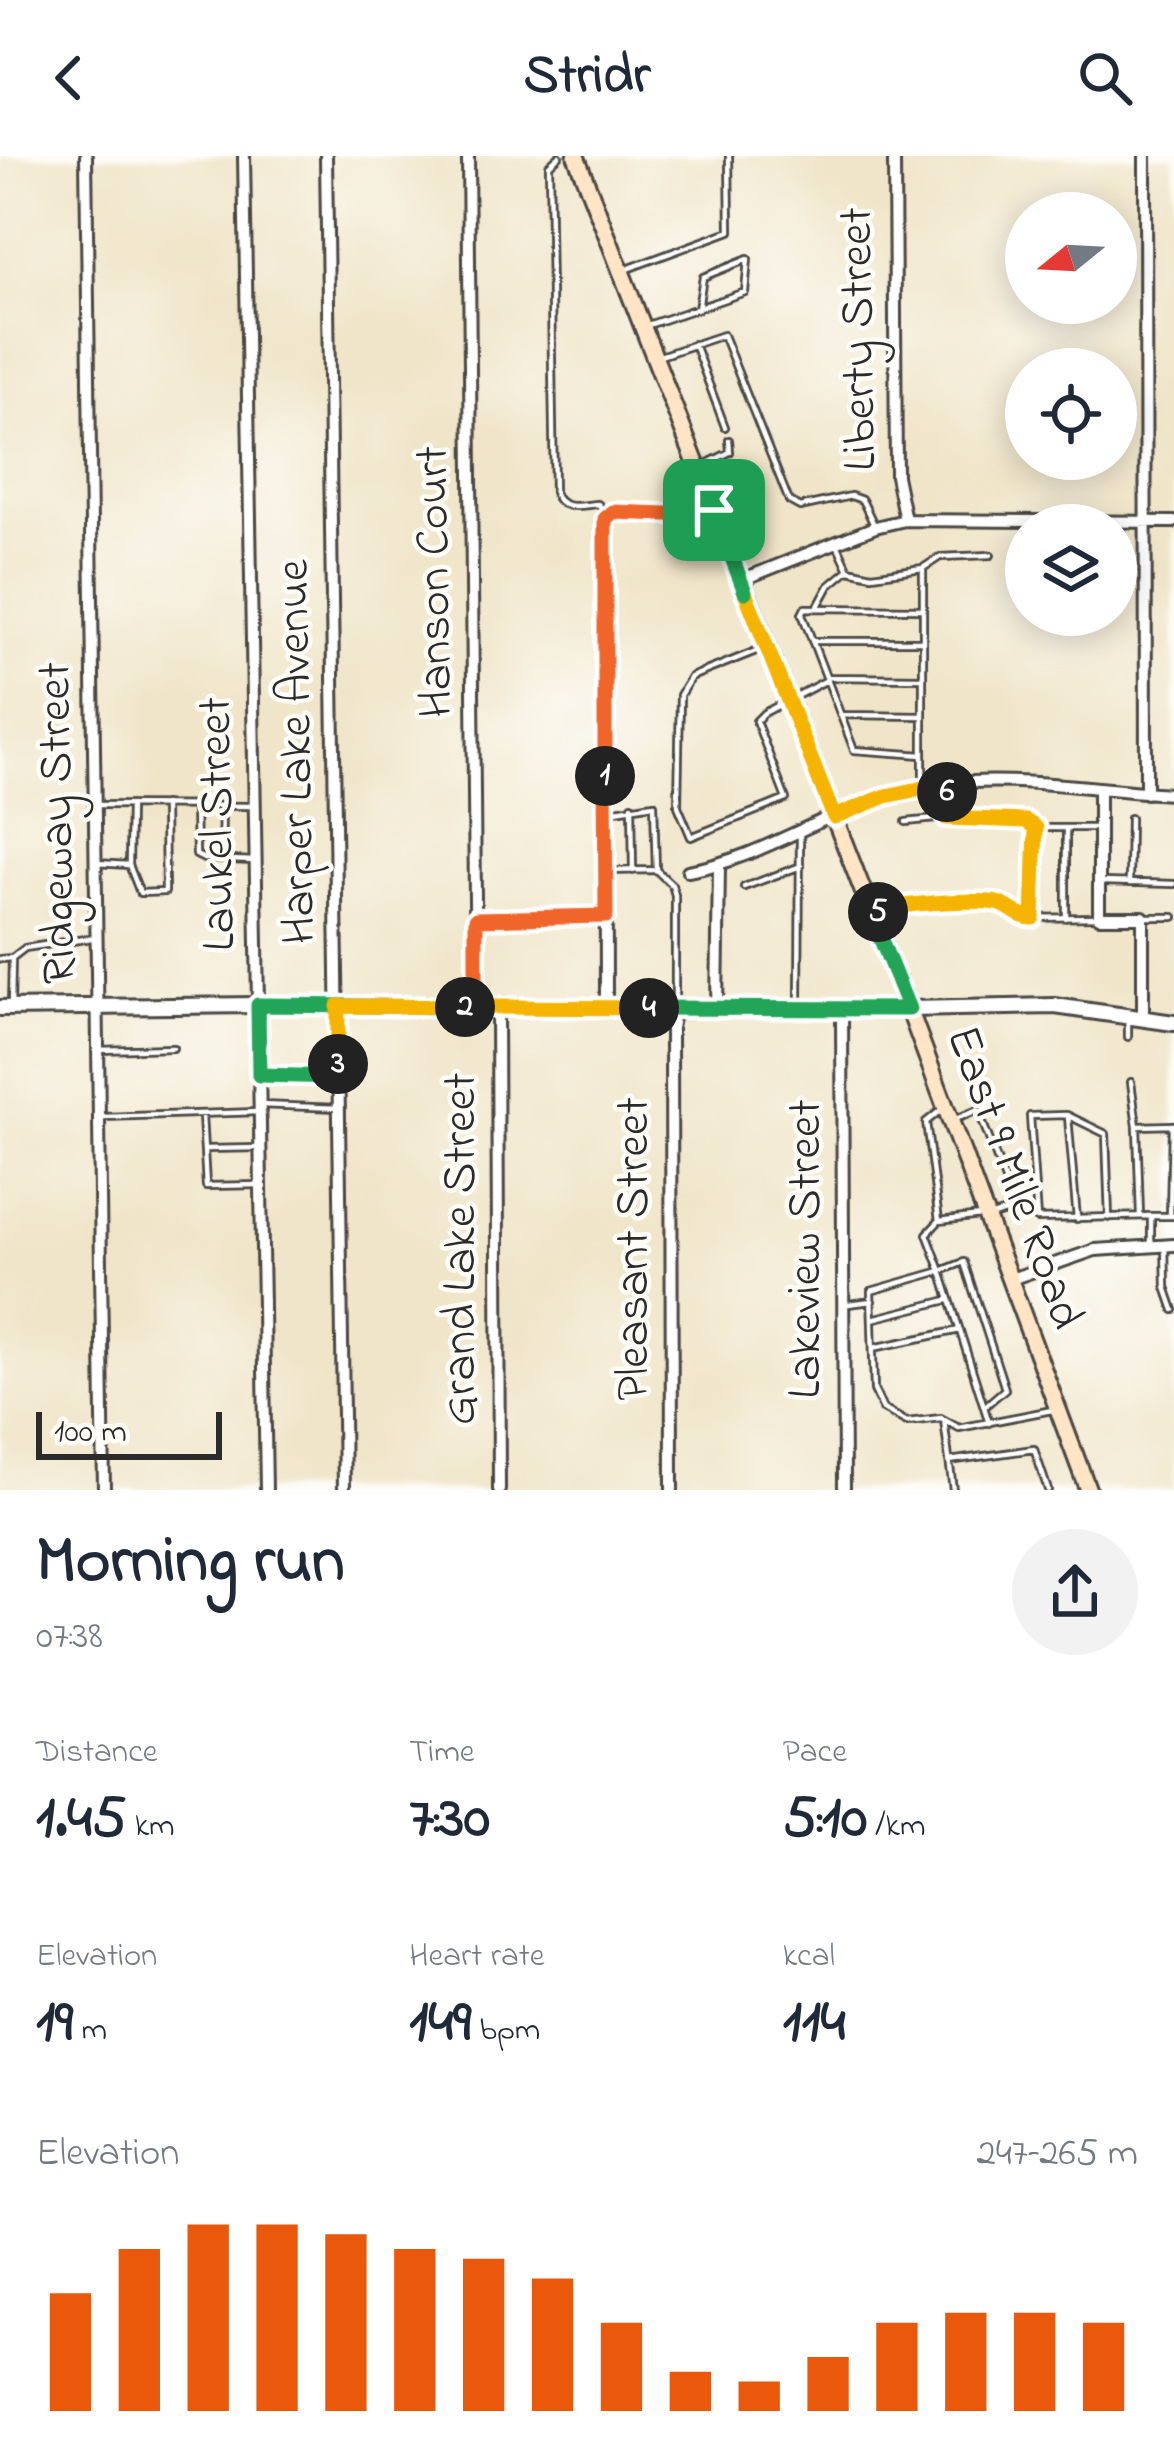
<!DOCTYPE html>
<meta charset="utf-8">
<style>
:root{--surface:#fff;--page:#f2f2f3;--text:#1f2937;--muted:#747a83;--accent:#ea580c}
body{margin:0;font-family:"Indie Flower",sans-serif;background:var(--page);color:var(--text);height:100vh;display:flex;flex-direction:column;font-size:45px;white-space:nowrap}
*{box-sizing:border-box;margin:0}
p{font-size:39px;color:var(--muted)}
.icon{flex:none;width:66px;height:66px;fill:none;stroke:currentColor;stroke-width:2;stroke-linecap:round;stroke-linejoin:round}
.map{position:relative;height:1334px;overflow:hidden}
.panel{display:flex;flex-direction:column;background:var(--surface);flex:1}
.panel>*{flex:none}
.needle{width:78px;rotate:252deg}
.fabs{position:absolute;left:1005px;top:36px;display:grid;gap:24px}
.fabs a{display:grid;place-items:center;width:132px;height:132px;border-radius:50%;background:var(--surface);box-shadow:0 6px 30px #0003;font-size:60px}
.scale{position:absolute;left:36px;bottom:30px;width:186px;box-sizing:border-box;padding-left:12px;border:6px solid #2b2b2b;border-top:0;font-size:33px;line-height:42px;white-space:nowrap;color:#2b2b2b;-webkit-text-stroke:9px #fdfcf7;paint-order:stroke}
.pin{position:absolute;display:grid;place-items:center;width:102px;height:102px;color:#fff;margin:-51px;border-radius:24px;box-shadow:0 6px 18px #0006}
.km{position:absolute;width:60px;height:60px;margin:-30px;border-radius:50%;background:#222;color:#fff;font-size:33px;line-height:60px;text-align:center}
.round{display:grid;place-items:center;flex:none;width:126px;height:126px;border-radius:63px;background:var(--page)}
.summary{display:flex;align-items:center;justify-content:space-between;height:204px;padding:0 36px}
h1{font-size:66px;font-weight:700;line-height:90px}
.stats{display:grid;grid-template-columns:repeat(3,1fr);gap:18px;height:204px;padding:12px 36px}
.stats div{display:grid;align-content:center}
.stats b{font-size:60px;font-weight:700}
.stats small{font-size:33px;font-weight:400}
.stats p{font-size:33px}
.chart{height:336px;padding:24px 36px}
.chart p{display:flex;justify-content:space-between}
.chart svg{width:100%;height:216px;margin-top:12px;stroke:var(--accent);stroke-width:6}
header{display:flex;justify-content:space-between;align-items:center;height:156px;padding:0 36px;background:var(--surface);font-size:54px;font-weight:700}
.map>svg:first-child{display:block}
</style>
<header><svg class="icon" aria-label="back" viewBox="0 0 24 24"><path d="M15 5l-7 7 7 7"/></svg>Stridr<svg class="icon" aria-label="search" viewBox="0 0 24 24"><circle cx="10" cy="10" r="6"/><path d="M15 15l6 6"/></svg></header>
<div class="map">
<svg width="1174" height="1334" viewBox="0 0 1174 1334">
<rect width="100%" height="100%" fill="#fdfcf7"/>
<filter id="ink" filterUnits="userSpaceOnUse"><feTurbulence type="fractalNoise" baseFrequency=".00833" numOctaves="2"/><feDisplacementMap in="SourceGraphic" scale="24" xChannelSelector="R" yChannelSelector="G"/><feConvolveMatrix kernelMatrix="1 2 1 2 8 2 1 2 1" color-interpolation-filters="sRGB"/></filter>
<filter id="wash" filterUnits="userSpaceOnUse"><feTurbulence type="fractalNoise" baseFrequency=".004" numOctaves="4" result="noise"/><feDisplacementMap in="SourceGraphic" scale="48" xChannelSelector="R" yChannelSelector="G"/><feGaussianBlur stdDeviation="2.7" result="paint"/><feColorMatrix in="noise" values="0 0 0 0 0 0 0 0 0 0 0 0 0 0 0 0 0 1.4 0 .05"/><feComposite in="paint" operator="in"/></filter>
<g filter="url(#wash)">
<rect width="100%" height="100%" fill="#f0e5c9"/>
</g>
<g filter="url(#ink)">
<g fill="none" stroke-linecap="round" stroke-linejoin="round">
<defs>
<path id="service" d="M 559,0 L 549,9 L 554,336 C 560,356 581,349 598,348 L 608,359
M 627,113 L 730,75 L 729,0
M 648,169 L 745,136 L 748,103 L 703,121 L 698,153
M 694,188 L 725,271
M 660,200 L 723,179 L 789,345 L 800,351 L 851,340 L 862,344 L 875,371
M 704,309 L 730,296 L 729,284
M 836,386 L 849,414 L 872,419 L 923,412 L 940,401 L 991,399
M 923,412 L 923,630
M 817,452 L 829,430 L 847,415
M 923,453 L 805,452 L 802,458 L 854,594 L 923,599
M 812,485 L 921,485
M 761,493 L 691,521 L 680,539 L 678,650 L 691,681 L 786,643 L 756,565 L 764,557 L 827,524
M 826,521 L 922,522
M 841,559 L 923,560
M 947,631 L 946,662 L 1026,665 L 1036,672 L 1099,672
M 98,649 L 254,650
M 632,649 L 633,715
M 195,651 L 196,699 L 204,703 L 255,705
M 609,655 L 654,648 L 656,714 L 672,729 L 675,739 L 675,847
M 906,666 L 946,662
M 1066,672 L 1066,762
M 221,704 L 222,650
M 95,707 L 129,709 L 140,737 L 165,736 L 164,649
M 129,709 L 130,649
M 605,715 L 654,714
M 1102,726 L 1174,728
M 1129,727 L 1130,662
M 744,731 L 801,710
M 877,757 L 905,749 L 1001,747 L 1022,762 L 1099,761
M 1143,761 L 1174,761
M 1033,762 L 1036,672
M 479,763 L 606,760
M 12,802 L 25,792 L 92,782
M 0,803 L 12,802 L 11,850
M 799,846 L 800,678
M 1128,862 L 1128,881
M 98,894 L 173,892
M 259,919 L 337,921
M 1131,926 L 1137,970
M 260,949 L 339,952
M 941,954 L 926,966 L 939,1065 L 927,1078 L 941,1115 L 871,1135 L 874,1234 L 883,1253 L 907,1266 L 941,1262 L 959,1272 L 1052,1254
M 202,959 L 206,1030 L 261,1029
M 103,961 L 259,956
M 1068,961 L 1077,1063
M 953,964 L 978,954 L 1016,1053
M 206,993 L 260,992
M 1140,1059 L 1137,970 L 1174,969
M 992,1060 L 1016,1053 L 1037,1063 L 1151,1060 L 1151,1089
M 1151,1060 L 1174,1060
M 1170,1060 L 1172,969
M 1037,1063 L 1030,960 L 1067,959 L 1106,978 L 1109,1062
M 939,1065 L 981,1060
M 1165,1089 L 1166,1131 L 1174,1154
M 848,1148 L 872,1145
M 872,1163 L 948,1144
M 873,1192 L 960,1174
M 984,1251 L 1005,1233 L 964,1106 L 941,1115 L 984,1251 L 989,1267
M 944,1264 L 953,1334
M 949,1305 L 1034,1293 L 1048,1334"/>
<path id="minor" d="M 86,0 L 104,1334
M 244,0 L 266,1334
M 326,0 L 344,1334
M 468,0 L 476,851
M 894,0 L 896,320 L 905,364
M 1145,0 L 1146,637
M 741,424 L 875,371 L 905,364 L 1174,366
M 1099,632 L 1099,761 L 1143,761 L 1143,862
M 688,715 C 759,703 819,659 888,639 C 983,612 1077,633 1174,638
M 497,851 L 499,1334
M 606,852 L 605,363 L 613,356 L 692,359 L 714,354
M 717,852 L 719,710
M 842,852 L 844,1334
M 1008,1124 L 1095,1094 L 1174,1089
M 672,1334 L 671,872 L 675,852"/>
<path id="tertiary" d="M 0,852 L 258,849 L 909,853 L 1055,850 L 1174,867"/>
<path id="secondary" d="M 576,0 L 909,853 L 1088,1334"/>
</defs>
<use href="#service" stroke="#494743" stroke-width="10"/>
<use href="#minor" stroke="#494743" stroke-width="16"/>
<use href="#tertiary" stroke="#494743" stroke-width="20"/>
<use href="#secondary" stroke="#494743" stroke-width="21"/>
<use href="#service" stroke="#fff" stroke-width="4.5"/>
<use href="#minor" stroke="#fff" stroke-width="10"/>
<use href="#tertiary" stroke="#fff" stroke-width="14"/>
<use href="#secondary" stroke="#ffe4c6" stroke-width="15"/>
</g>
</g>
<g fill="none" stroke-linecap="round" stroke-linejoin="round" filter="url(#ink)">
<defs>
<path id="split-1" d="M 605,620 L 605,363 L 613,356 L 692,359 L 714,354"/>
<path id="split-2" d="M 465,851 L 476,851 L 476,763 L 606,760 L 605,620"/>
<path id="split-3" d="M 338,908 L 338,921 L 259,919 L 258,849 L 465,851"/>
<path id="split-4" d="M 338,908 L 338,850 L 649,852"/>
<path id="split-5" d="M 649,852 L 909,853 L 871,759 L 878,756"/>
<path id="split-6" d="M 878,756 C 900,747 973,743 997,747 C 1011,750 1017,762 1033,762 L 1036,672 L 1026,665 L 946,662 L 947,636"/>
<path id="split-7" d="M 745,436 L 834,661 L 886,640 L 947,627 L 947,636"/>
<path id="split-8" d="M 714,354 L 745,436"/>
</defs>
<use href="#split-1" stroke="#fff" stroke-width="24"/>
<use href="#split-2" stroke="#fff" stroke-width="24"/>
<use href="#split-3" stroke="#fff" stroke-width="24"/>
<use href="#split-4" stroke="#fff" stroke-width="24"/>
<use href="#split-5" stroke="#fff" stroke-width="24"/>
<use href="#split-6" stroke="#fff" stroke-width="24"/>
<use href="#split-7" stroke="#fff" stroke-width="24"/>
<use href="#split-8" stroke="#fff" stroke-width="24"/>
<use href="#split-1" stroke="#f0652b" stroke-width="15"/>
<use href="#split-2" stroke="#f0652b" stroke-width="15"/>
<use href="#split-3" stroke="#22a559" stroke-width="15"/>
<use href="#split-4" stroke="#f5b400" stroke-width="15"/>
<use href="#split-5" stroke="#22a559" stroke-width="15"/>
<use href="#split-6" stroke="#f5b400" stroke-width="15"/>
<use href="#split-7" stroke="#f5b400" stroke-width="15"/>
<use href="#split-8" stroke="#22a559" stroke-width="15"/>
</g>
<g text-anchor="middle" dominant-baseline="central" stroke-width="9" stroke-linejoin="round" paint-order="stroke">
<g font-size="48" fill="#2b2b2b" stroke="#fdfcf7">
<text transform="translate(860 183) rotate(-91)">Liberty Street</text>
<text transform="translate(436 426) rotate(-91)">Hanson Court</text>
<text transform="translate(298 596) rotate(-91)">Harper Lake Avenue</text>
<text transform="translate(59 667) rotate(-91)">Ridgeway Street</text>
<text transform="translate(219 668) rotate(-91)">Laukel Street</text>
<text transform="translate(1013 1022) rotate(70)">East 9 Mile Road</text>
<text transform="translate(462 1093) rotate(-90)">Grand Lake Street</text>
<text transform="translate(635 1093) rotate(-90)">Pleasant Street</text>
<text transform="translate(807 1093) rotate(-90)">Lakeview Street</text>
</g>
</g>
</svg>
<div class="fabs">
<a><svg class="needle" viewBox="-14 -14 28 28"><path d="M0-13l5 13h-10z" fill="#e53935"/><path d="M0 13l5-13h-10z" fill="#747a83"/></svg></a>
<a><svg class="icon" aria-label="locate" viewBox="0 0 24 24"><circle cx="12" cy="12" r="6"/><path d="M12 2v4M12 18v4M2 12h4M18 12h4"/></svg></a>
<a><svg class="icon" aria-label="layers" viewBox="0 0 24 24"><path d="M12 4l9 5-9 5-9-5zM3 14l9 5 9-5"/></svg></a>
</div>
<div class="scale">100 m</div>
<div class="pin" style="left:714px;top:354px;background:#1e9e55"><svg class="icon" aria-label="arrive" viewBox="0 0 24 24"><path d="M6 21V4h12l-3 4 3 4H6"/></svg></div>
<b class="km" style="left:605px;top:620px">1</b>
<b class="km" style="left:465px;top:851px">2</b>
<b class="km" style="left:338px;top:908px">3</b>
<b class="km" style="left:649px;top:852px">4</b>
<b class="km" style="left:878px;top:756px">5</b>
<b class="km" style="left:947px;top:636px">6</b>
</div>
<section class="panel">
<div class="summary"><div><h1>Morning run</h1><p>07:38</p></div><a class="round"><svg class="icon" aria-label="share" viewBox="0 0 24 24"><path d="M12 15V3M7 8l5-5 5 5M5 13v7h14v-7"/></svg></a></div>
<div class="stats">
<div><p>Distance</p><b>1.45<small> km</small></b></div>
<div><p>Time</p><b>7:30</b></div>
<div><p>Pace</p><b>5:10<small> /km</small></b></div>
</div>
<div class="stats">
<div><p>Elevation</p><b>19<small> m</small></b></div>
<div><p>Heart rate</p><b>149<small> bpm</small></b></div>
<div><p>kcal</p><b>114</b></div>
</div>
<div class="chart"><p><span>Elevation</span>247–265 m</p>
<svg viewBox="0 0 160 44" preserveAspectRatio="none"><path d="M5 44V20M15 44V11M25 44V6M35 44V6M45 44V8M55 44V11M65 44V13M75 44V17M85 44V26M95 44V36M105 44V38M115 44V33M125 44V26M135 44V24M145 44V24M155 44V26"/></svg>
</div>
</section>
